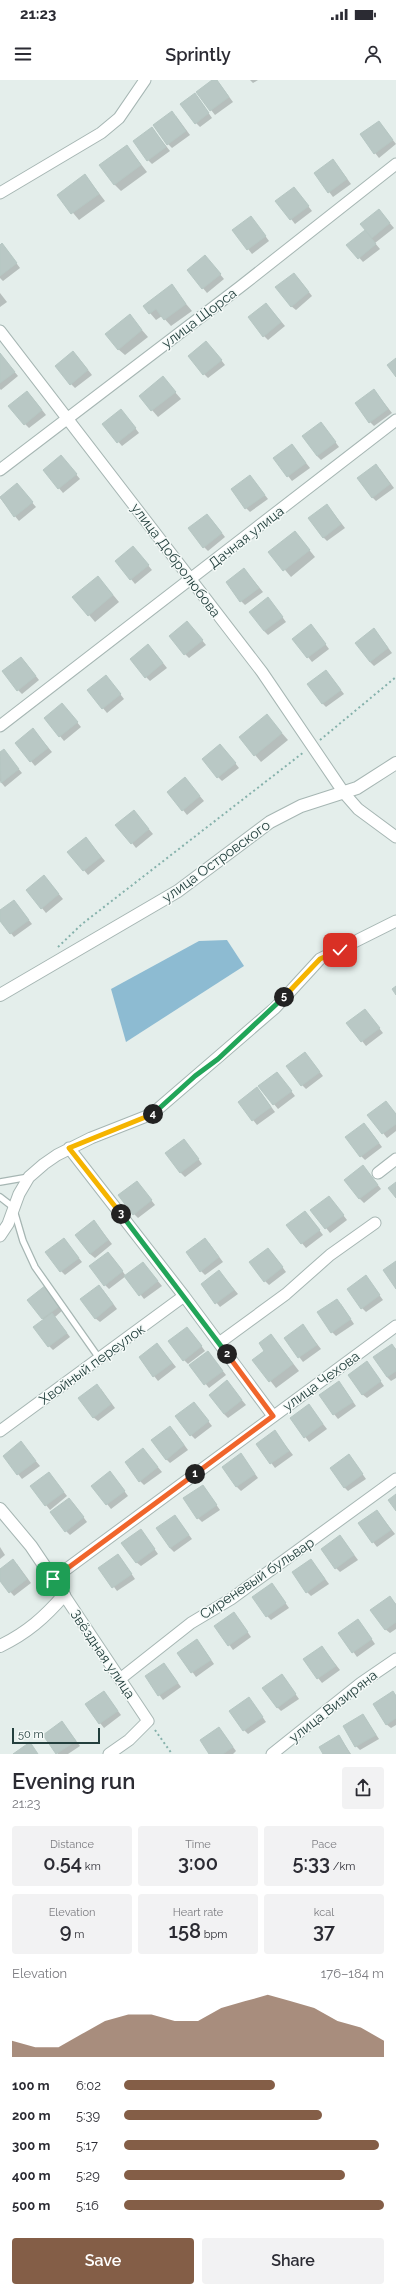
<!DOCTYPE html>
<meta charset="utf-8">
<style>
:root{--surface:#fff;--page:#f2f2f3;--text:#2b2b33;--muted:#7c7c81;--accent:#845e47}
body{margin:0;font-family:Raleway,sans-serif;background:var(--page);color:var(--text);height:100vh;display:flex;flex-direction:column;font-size:15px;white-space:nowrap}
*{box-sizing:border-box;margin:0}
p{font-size:13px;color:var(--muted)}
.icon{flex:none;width:22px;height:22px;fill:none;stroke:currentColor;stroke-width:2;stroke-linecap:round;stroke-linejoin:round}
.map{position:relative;height:1674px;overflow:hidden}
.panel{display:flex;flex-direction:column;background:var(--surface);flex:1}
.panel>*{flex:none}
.scale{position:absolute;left:12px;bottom:10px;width:88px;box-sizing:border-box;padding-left:4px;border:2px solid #233f3d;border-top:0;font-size:11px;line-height:14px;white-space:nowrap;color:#233f3d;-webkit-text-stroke:3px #f5faf8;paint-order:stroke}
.pin{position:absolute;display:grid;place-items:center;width:34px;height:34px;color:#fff;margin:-17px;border-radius:8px;box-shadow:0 2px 6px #0006}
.km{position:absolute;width:20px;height:20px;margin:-10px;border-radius:50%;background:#222;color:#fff;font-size:11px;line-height:20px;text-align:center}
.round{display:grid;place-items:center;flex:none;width:42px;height:42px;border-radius:4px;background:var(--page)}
.summary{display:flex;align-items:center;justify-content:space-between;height:68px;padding:0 12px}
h1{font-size:22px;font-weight:600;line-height:30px}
.metrics{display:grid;grid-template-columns:repeat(3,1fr);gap:6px;height:68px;padding:4px 12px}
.metrics div{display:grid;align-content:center;border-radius:4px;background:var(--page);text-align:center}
.metrics b{font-size:20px;font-weight:600}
.metrics small{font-size:11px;font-weight:400}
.metrics p{font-size:11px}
.chart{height:112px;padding:8px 12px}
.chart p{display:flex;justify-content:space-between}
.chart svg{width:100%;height:72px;margin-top:4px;fill:var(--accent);opacity:.7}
.button{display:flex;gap:8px;margin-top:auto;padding:8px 12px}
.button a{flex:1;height:46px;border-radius:4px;background:var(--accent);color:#fff;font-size:16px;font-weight:600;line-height:46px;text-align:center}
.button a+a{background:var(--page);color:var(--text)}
ul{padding:0 12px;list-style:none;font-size:13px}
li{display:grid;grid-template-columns:64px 48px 1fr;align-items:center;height:30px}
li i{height:10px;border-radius:5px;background:var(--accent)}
.status{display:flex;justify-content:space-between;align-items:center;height:28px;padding:0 20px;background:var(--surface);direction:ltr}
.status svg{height:11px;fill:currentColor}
header{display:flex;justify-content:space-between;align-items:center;height:52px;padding:0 12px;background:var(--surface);font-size:18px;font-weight:600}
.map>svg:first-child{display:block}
</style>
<div class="status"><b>21:23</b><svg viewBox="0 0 49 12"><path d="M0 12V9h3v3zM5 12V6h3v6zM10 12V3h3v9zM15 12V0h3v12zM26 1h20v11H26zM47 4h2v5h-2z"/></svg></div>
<header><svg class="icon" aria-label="menu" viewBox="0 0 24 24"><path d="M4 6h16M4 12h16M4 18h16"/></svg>Sprintly<svg class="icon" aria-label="person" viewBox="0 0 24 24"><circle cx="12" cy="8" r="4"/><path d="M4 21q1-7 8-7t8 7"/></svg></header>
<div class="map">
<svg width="396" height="1674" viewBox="0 0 396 1674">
<rect width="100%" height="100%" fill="#e4eeeb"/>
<path fill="#8dbbd2" d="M 227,860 L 244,886 L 126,962 L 111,909 L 199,861 Z"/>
<path fill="#0003" d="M 213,0 L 219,3 L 233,22 L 215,35 L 197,12 Z
M 250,0 L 258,0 L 253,3 Z
M 199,19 L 212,38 L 200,47 L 196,43 Z
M 176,36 L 190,55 L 172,68 L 168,64 Z
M 379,42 L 396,64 L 379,78 L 361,55 Z
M 152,48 L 170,71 L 152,84 L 148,80 Z
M 127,66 L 147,92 L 121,111 L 114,104 Z
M 337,85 L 351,104 L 333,117 L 315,93 Z
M 85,95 L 105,121 L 79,140 L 58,115 Z
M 294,108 L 312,131 L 295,144 L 277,121 Z
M 383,135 L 394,148 L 375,163 L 380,169 L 363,182 L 348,165 Z
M 255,142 L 269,161 L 252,174 L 234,151 Z
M 0,166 L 6,169 L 20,188 L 3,201 L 0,198 Z
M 209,181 L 224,199 L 207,213 L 188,190 Z
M 298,198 L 312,216 L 296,230 L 291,226 Z
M 171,206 L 192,231 L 171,246 L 162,236 L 156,240 L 144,226 Z
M 0,213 L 7,222 L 0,227 Z
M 266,224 L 285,246 L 268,260 L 264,256 Z
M 130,236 L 148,257 L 125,275 L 118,269 Z
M 210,266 L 225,285 L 208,298 L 204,294 Z
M 0,274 L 18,296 L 1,310 L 0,309 Z
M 77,276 L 92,295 L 75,308 L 71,304 Z
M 163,298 L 181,319 L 158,337 L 140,316 Z
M 374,310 L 392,333 L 374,346 L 370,342 Z
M 31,316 L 46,335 L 29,348 L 25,344 Z
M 125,335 L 139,353 L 122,366 L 103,344 Z
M 325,348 L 339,367 L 321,380 L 317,376 Z
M 292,365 L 310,388 L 292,401 L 274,378 Z
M 65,381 L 80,399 L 63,413 L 44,390 Z
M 380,389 L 394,408 L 376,421 L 372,417 Z
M 250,396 L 268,419 L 250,432 L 246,428 Z
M 17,405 L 36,427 L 19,441 L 0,418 Z
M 331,430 L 345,448 L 327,461 L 323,457 Z
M 211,439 L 225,457 L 208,471 L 204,467 Z
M 295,452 L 315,477 L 291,497 L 270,472 Z
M 137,472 L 152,490 L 135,504 L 116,481 Z
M 244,489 L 263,512 L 245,525 L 241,521 Z
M 104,504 L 119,522 L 95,542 L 74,517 Z
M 272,523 L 286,542 L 268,555 L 264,551 Z
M 187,542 L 206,565 L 189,578 L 185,574 Z
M 315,550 L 329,569 L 312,582 L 294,559 Z
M 378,554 L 392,573 L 374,586 L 370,582 Z
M 152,569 L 167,588 L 150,601 L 146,597 Z
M 25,582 L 39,600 L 22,614 L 18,610 Z
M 330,596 L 344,614 L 326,627 L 322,623 Z
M 110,601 L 124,619 L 107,633 L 88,610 Z
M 66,629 L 81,647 L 64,661 L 45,638 Z
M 267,636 L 288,660 L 261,682 L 240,657 Z
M 37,654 L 52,672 L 35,686 L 16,663 Z
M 224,669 L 239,688 L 222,701 L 218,697 Z
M 4,671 L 22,693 L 5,707 L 0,701 L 0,674 Z
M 189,703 L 204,721 L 187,735 L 183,730 Z
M 138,736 L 153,754 L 136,768 L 132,763 Z
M 90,763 L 105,781 L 88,795 L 69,772 Z
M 48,801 L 63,819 L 46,833 L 27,810 Z
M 18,826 L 32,844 L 14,857 L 0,840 L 0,832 Z
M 365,930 L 383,953 L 366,966 L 348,943 Z
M 305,973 L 323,996 L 306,1009 L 302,1005 Z
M 277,993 L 295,1016 L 278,1029 L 259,1006 Z
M 261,1013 L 275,1032 L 257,1045 L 239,1022 Z
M 386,1022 L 396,1034 L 396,1051 L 387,1058 L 369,1035 Z
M 368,1048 L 382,1067 L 365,1080 L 361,1076 Z
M 188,1065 L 202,1084 L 185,1097 L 180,1092 Z
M 367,1091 L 381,1109 L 364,1123 L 359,1118 Z
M 137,1102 L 155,1125 L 138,1138 L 134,1134 Z
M 329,1117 L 347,1140 L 330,1153 L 312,1130 Z
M 309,1136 L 323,1155 L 306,1168 L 287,1145 Z
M 98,1146 L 112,1164 L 95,1178 L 90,1174 Z
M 64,1159 L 82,1182 L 65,1195 L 61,1191 Z
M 209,1163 L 223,1182 L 205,1195 L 201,1191 Z
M 272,1173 L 286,1192 L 269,1205 L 265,1201 Z
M 112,1177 L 126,1196 L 143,1183 L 162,1206 L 144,1219 L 126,1196 L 109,1209 L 105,1205 Z
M 219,1191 L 238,1214 L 220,1227 L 202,1205 Z
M 366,1197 L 383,1220 L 366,1232 L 362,1228 Z
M 46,1207 L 64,1229 L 55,1237 L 70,1257 L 53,1270 L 49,1266 L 43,1239 Z
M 103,1210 L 117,1229 L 100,1242 L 95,1238 Z
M 341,1224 L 354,1244 L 336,1256 L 332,1252 Z
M 303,1246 L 321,1269 L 303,1282 L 285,1258 Z
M 191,1252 L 205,1271 L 188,1284 L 184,1280 Z
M 271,1255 L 299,1291 L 276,1308 L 254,1280 L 266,1271 Z
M 157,1264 L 176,1287 L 158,1301 L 140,1278 Z
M 392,1265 L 396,1269 L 396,1298 L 391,1301 L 387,1297 Z
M 208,1272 L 226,1295 L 209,1308 L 191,1286 Z
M 367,1282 L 384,1306 L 367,1318 L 362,1314 Z
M 227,1302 L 246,1325 L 228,1338 L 224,1334 Z
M 343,1307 L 356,1326 L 338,1339 L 334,1334 Z
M 101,1309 L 115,1328 L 98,1341 L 93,1337 Z
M 194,1323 L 212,1346 L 195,1359 L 191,1355 Z
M 309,1326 L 327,1349 L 309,1362 L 292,1338 Z
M 174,1351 L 188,1370 L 170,1383 L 166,1379 Z
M 275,1352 L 293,1375 L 275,1388 L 257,1364 Z
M 21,1363 L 40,1386 L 22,1399 L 4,1376 Z
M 143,1369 L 162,1392 L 144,1405 L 140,1401 Z
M 241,1375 L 258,1398 L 241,1411 L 236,1406 Z
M 349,1375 L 366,1399 L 348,1411 L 344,1407 Z
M 114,1397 L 128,1416 L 111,1429 L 93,1406 Z
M 53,1398 L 67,1416 L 50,1430 L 46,1425 Z
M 203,1406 L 220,1430 L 202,1442 L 198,1438 Z
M 73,1423 L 87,1442 L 70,1455 L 66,1451 Z
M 377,1431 L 395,1454 L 377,1467 L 359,1444 Z
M 175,1436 L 192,1459 L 174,1472 L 170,1468 Z
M 141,1450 L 158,1474 L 141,1486 L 136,1482 Z
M 340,1456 L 358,1480 L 340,1492 L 336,1488 Z
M 0,1467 L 5,1475 L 0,1479 Z
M 122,1480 L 135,1499 L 117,1511 L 100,1488 Z
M 311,1480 L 329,1504 L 311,1516 L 307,1512 Z
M 17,1484 L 31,1503 L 14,1516 L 0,1500 L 0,1490 Z
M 272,1504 L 289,1528 L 271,1540 L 267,1536 Z
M 390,1517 L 396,1524 L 396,1549 L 390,1553 L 385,1549 Z
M 238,1538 L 251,1557 L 233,1570 L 216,1546 Z
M 362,1545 L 375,1564 L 357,1577 L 340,1553 Z
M 201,1565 L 214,1584 L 196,1597 L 179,1573 Z
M 322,1567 L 340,1590 L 322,1603 L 304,1580 Z
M 164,1584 L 181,1607 L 163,1620 L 146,1597 Z
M 282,1595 L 299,1619 L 281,1631 L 277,1627 Z
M 104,1612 L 121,1635 L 104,1648 L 86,1625 Z
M 393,1613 L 396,1615 L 396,1645 L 391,1648 L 386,1644 Z
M 253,1623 L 266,1642 L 248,1654 L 244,1650 Z
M 363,1635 L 379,1659 L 360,1670 L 356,1666 Z
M 62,1642 L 80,1666 L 68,1674 L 58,1674 L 44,1655 Z
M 219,1648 L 236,1671 L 233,1674 L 210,1674 Z
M 339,1656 L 351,1674 L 324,1674 Z"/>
<path fill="#b9c8c5" stroke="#b6c7c3" d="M 212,0 L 217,0 L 229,17 L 210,31 L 196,12 Z
M 195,13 L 209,33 L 195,44 L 180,24 Z
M 172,31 L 186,51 L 167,65 L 153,45 Z
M 379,41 L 393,60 L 374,74 L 360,54 Z
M 152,47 L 166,67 L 147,81 L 133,61 Z
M 127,65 L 141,85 L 114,105 L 99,85 Z
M 333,79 L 347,99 L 328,113 L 314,93 Z
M 85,94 L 99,114 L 71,134 L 57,115 Z
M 294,107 L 309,126 L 290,140 L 275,121 Z
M 379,129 L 390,143 L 372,158 L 360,144 Z
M 251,136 L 266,156 L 247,170 L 232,150 Z
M 365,150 L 376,164 L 358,179 L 346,165 Z
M 2,163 L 17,183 L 0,196 L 0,165 Z
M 205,175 L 221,194 L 202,209 L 187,190 Z
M 294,193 L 309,212 L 291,227 L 275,207 Z
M 172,204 L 186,224 L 164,240 L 156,229 L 149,234 L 143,226 Z
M 266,223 L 281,242 L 263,257 L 248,237 Z
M 130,234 L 142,250 L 118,270 L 105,254 Z
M 206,261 L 222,280 L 203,295 L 188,276 Z
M 73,271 L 88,290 L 70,305 L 55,286 Z
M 0,273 L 15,292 L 0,303 Z
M 396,278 L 396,297 L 387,285 Z
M 163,296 L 176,312 L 151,331 L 139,316 Z
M 374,309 L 388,329 L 369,343 L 355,323 Z
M 27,311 L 42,330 L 24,345 L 8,326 Z
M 121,329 L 136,348 L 117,363 L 102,344 Z
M 321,342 L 336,362 L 317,376 L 302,356 Z
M 292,364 L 306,383 L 287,397 L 273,378 Z
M 61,375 L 77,394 L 58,409 L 43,390 Z
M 376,384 L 390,404 L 372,418 L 357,398 Z
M 250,395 L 265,415 L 245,429 L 231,409 Z
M 17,403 L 33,422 L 14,437 L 0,417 Z
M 327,424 L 341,444 L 323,458 L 308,438 Z
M 207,434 L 222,453 L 203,468 L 188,448 Z
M 295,451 L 310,470 L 283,491 L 268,472 Z
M 133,466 L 149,485 L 130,500 L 115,481 Z
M 244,488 L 259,508 L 240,522 L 226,502 Z
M 98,496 L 113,515 L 88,536 L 72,517 Z
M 268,517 L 283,537 L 264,551 L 249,532 Z
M 187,541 L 203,560 L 184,575 L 169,556 Z
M 311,544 L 326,564 L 307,578 L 292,559 Z
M 374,548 L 388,568 L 370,582 L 355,563 Z
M 148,564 L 163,583 L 145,598 L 130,579 Z
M 21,577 L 36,596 L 17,611 L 2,591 Z
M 326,590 L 341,610 L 322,624 L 307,604 Z
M 106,595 L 121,614 L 102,629 L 87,610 Z
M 62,623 L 78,642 L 59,657 L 44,638 Z
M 267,634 L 282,653 L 254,676 L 239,657 Z
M 33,648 L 48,668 L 30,682 L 15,663 Z
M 220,664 L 236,683 L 217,698 L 202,679 Z
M 4,669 L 19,689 L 1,703 L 0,672 Z
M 185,697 L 200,716 L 182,731 L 167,712 Z
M 134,730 L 149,749 L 131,764 L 115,745 Z
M 86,757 L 101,777 L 83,791 L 67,772 Z
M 44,795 L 59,814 L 41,829 L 26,810 Z
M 14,820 L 29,840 L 10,854 L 0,841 L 0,830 Z
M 396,906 L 396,915 L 392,909 Z
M 365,929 L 380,948 L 361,962 L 346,943 Z
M 305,972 L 320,992 L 301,1006 L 286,986 Z
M 277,992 L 292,1011 L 273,1025 L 258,1006 Z
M 257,1007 L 271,1027 L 252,1041 L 238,1022 Z
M 386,1021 L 396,1034 L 396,1044 L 382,1054 L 367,1035 Z
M 364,1043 L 379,1063 L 360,1077 L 345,1057 Z
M 184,1059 L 199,1079 L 180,1093 L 165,1073 Z
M 363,1085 L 378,1105 L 359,1119 L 344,1100 Z
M 137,1101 L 152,1120 L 133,1135 L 118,1115 Z
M 396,1102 L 396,1118 L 388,1108 Z
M 329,1116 L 344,1135 L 325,1149 L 310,1130 Z
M 305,1131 L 320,1150 L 301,1164 L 286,1145 Z
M 94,1140 L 108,1160 L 90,1174 L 75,1155 Z
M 64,1158 L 79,1178 L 60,1192 L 45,1172 Z
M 205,1158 L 219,1177 L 200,1192 L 186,1172 Z
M 268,1168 L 283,1187 L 264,1202 L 249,1182 Z
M 108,1172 L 123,1191 L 104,1206 L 89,1186 Z
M 396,1181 L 396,1209 L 383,1190 Z
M 143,1182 L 158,1201 L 139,1216 L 124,1196 Z
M 219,1190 L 234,1210 L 215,1224 L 201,1204 Z
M 366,1195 L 380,1215 L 361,1229 L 347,1209 Z
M 46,1205 L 61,1225 L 42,1239 L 27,1220 Z
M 99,1205 L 113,1224 L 95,1239 L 80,1219 Z
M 337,1219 L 351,1239 L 331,1253 L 317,1232 Z
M 52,1233 L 67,1253 L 48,1267 L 33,1247 Z
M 303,1244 L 317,1265 L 298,1278 L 284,1258 Z
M 187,1247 L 202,1266 L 183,1281 L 168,1261 Z
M 271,1254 L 293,1284 L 269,1302 L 252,1280 L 264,1271 L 259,1263 Z
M 157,1263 L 172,1283 L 153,1297 L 139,1277 Z
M 392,1264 L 396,1270 L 396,1291 L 387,1297 L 373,1277 Z
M 208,1271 L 223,1291 L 204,1305 L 189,1285 Z
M 367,1281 L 381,1301 L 362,1315 L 348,1295 Z
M 227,1300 L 242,1320 L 224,1334 L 209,1315 Z
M 339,1301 L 353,1322 L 333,1335 L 319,1315 Z
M 97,1304 L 111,1324 L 93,1338 L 78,1318 Z
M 194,1322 L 209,1341 L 190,1356 L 175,1336 Z
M 309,1324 L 323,1344 L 304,1358 L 290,1338 Z
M 170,1346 L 184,1365 L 166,1380 L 151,1360 Z
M 275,1350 L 289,1371 L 270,1384 L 256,1364 Z
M 21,1361 L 36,1381 L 17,1395 L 3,1376 Z
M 143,1368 L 158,1387 L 139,1402 L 125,1382 Z
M 241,1373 L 255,1394 L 236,1407 L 222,1387 Z
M 349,1374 L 363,1394 L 344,1408 L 330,1388 Z
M 110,1391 L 125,1411 L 106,1425 L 91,1406 Z
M 49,1392 L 64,1412 L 45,1426 L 30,1406 Z
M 203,1405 L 217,1425 L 197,1439 L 183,1418 Z
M 396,1414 L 396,1431 L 388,1420 Z
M 69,1418 L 84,1437 L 65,1452 L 50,1432 Z
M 377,1430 L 391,1450 L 372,1463 L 358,1443 Z
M 175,1435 L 189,1455 L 170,1468 L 156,1448 Z
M 141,1449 L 155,1469 L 136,1483 L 121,1463 Z
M 340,1455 L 354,1475 L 335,1489 L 321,1469 Z
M 118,1474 L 132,1494 L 112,1508 L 98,1488 Z
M 13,1479 L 27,1499 L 9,1513 L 0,1501 L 0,1489 Z
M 311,1479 L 325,1499 L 306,1513 L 292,1492 Z
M 272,1503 L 286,1523 L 266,1537 L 252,1517 Z
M 390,1516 L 396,1525 L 396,1542 L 385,1550 L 370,1530 Z
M 234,1532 L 248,1552 L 228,1566 L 214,1546 Z
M 358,1539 L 372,1559 L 352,1573 L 338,1553 Z
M 197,1559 L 211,1580 L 191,1593 L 177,1573 Z
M 322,1566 L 336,1586 L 317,1599 L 303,1579 Z
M 164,1583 L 178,1603 L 158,1616 L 145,1596 Z
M 282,1594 L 296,1614 L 277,1628 L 262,1608 Z
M 104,1611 L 118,1631 L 99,1644 L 85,1624 Z
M 393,1611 L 396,1616 L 396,1638 L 386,1645 L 373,1624 Z
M 249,1617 L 263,1637 L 243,1651 L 229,1631 Z
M 363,1634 L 376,1655 L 355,1667 L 343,1646 Z
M 62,1641 L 76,1661 L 56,1674 L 43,1655 Z
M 219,1647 L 233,1667 L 223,1674 L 209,1674 L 200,1660 Z
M 339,1655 L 350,1674 L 323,1674 L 319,1667 Z
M 30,1662 L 38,1674 L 13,1674 Z"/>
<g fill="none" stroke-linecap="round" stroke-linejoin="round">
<defs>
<path id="service" d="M 0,1102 L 29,1097
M 0,1117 L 13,1127 L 23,1161 L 35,1187 L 99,1278"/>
<path id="minor" d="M 0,113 L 101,53 L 119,38 L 145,0
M 0,251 L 262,592 L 344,713 L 358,729 L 396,757
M 0,390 L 240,207 L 396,84
M 0,646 L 396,340
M 69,1068 L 184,1216 L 273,1336
M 378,1093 L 396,1079
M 0,1156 L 8,1144 L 19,1114 L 29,1097 L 44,1084 L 57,1075 L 91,1058 L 152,1034 L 275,928 L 320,879 L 396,841
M 219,1263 L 286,1214 L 330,1175 L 375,1143
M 0,1351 L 184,1216
M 53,1499 L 396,1246
M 64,1515 L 148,1641 L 129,1660 L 109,1674
M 120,1599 L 191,1543 L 231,1519 L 396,1399
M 272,1674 L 361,1603 L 396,1579"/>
<path id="tertiary" d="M 0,915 L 178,811 L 270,742 L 301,726 L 357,708 L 396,683
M 0,1429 L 31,1466 L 64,1515 C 45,1537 27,1553 0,1566"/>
</defs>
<use href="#service" stroke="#a6b6b3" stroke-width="8"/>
<use href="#minor" stroke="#a6b6b3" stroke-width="13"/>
<use href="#tertiary" stroke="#a6b6b3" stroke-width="14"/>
<path stroke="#85b1ab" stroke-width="2" stroke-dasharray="2 3" stroke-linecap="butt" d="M 320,660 L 396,597
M 58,867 L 82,844 L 304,672
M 155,1650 L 172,1674"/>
<use href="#service" stroke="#fff" stroke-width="5.5"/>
<use href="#minor" stroke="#fff" stroke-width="11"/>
<use href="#tertiary" stroke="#fff" stroke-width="12"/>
</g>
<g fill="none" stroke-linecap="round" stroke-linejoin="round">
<defs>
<path id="split-1" d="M 53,1499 L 195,1394"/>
<path id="split-2" d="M 195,1394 L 273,1336 L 227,1274"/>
<path id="split-3" d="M 121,1134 L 227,1274"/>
<path id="split-4" d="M 121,1134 L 69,1068 L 153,1034"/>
<path id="split-5" d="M 153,1034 L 195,996 L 218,979 L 284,917"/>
<path id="split-6" d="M 284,917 L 320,879 L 340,870"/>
</defs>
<use href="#split-1" stroke="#fff" stroke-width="8"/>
<use href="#split-2" stroke="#fff" stroke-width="8"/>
<use href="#split-3" stroke="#fff" stroke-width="8"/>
<use href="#split-4" stroke="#fff" stroke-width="8"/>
<use href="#split-5" stroke="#fff" stroke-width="8"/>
<use href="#split-6" stroke="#fff" stroke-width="8"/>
<use href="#split-1" stroke="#f0652b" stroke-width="5"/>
<use href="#split-2" stroke="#f0652b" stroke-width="5"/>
<use href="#split-3" stroke="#22a559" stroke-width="5"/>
<use href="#split-4" stroke="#f5b400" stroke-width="5"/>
<use href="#split-5" stroke="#22a559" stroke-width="5"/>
<use href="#split-6" stroke="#f5b400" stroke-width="5"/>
</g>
<g text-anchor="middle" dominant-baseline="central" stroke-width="3" stroke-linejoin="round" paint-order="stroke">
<g font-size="14" fill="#233f3d" stroke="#f5faf8">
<text transform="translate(199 238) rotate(-37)">улица Щорса</text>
<text transform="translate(246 457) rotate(-38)">Дачная улица</text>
<text transform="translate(176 480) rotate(53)">улица Добролюбова</text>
<text transform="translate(216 781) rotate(-36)">улица Островского</text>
<text transform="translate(92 1284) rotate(-36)">Хвойный переулок</text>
<text transform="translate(321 1301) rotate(-36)">улица Чехова</text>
<text transform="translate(257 1498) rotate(-34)">Сиреневый бульвар</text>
<text transform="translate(103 1574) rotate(56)">Звёздная улица</text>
<text transform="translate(333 1626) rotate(-38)">улица Визиряна</text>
</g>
</g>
</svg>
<div class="scale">50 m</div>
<div class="pin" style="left:53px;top:1499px;background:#1e9e55"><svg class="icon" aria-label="arrive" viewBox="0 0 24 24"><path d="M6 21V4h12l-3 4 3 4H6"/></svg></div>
<div class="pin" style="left:340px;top:870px;background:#d93025"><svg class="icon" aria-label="check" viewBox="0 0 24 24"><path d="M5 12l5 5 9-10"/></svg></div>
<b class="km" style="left:195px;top:1394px">1</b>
<b class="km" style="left:227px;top:1274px">2</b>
<b class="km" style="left:121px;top:1134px">3</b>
<b class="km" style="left:153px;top:1034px">4</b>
<b class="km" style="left:284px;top:917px">5</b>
</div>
<section class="panel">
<div class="summary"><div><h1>Evening run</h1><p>21:23</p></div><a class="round"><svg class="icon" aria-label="share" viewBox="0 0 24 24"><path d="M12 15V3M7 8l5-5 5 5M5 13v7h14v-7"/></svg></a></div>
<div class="metrics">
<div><p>Distance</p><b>0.54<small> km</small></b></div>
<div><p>Time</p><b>3:00</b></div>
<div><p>Pace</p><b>5:33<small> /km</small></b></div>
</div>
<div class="metrics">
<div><p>Elevation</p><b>9<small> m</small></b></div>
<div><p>Heart rate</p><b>158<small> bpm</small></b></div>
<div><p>kcal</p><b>37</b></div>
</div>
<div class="chart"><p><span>Elevation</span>176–184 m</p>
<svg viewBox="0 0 160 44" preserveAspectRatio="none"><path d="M0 44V34L10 38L20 38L30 30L40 22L50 18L60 18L70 22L80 22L90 14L100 10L110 6L120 10L130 14L140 22L150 26L160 34V44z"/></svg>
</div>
<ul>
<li><b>100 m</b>6:02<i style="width:58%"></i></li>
<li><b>200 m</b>5:39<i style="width:76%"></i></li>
<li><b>300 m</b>5:17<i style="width:98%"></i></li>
<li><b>400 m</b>5:29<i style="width:85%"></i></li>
<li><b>500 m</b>5:16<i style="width:100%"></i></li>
</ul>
<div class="button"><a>Save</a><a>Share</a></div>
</section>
